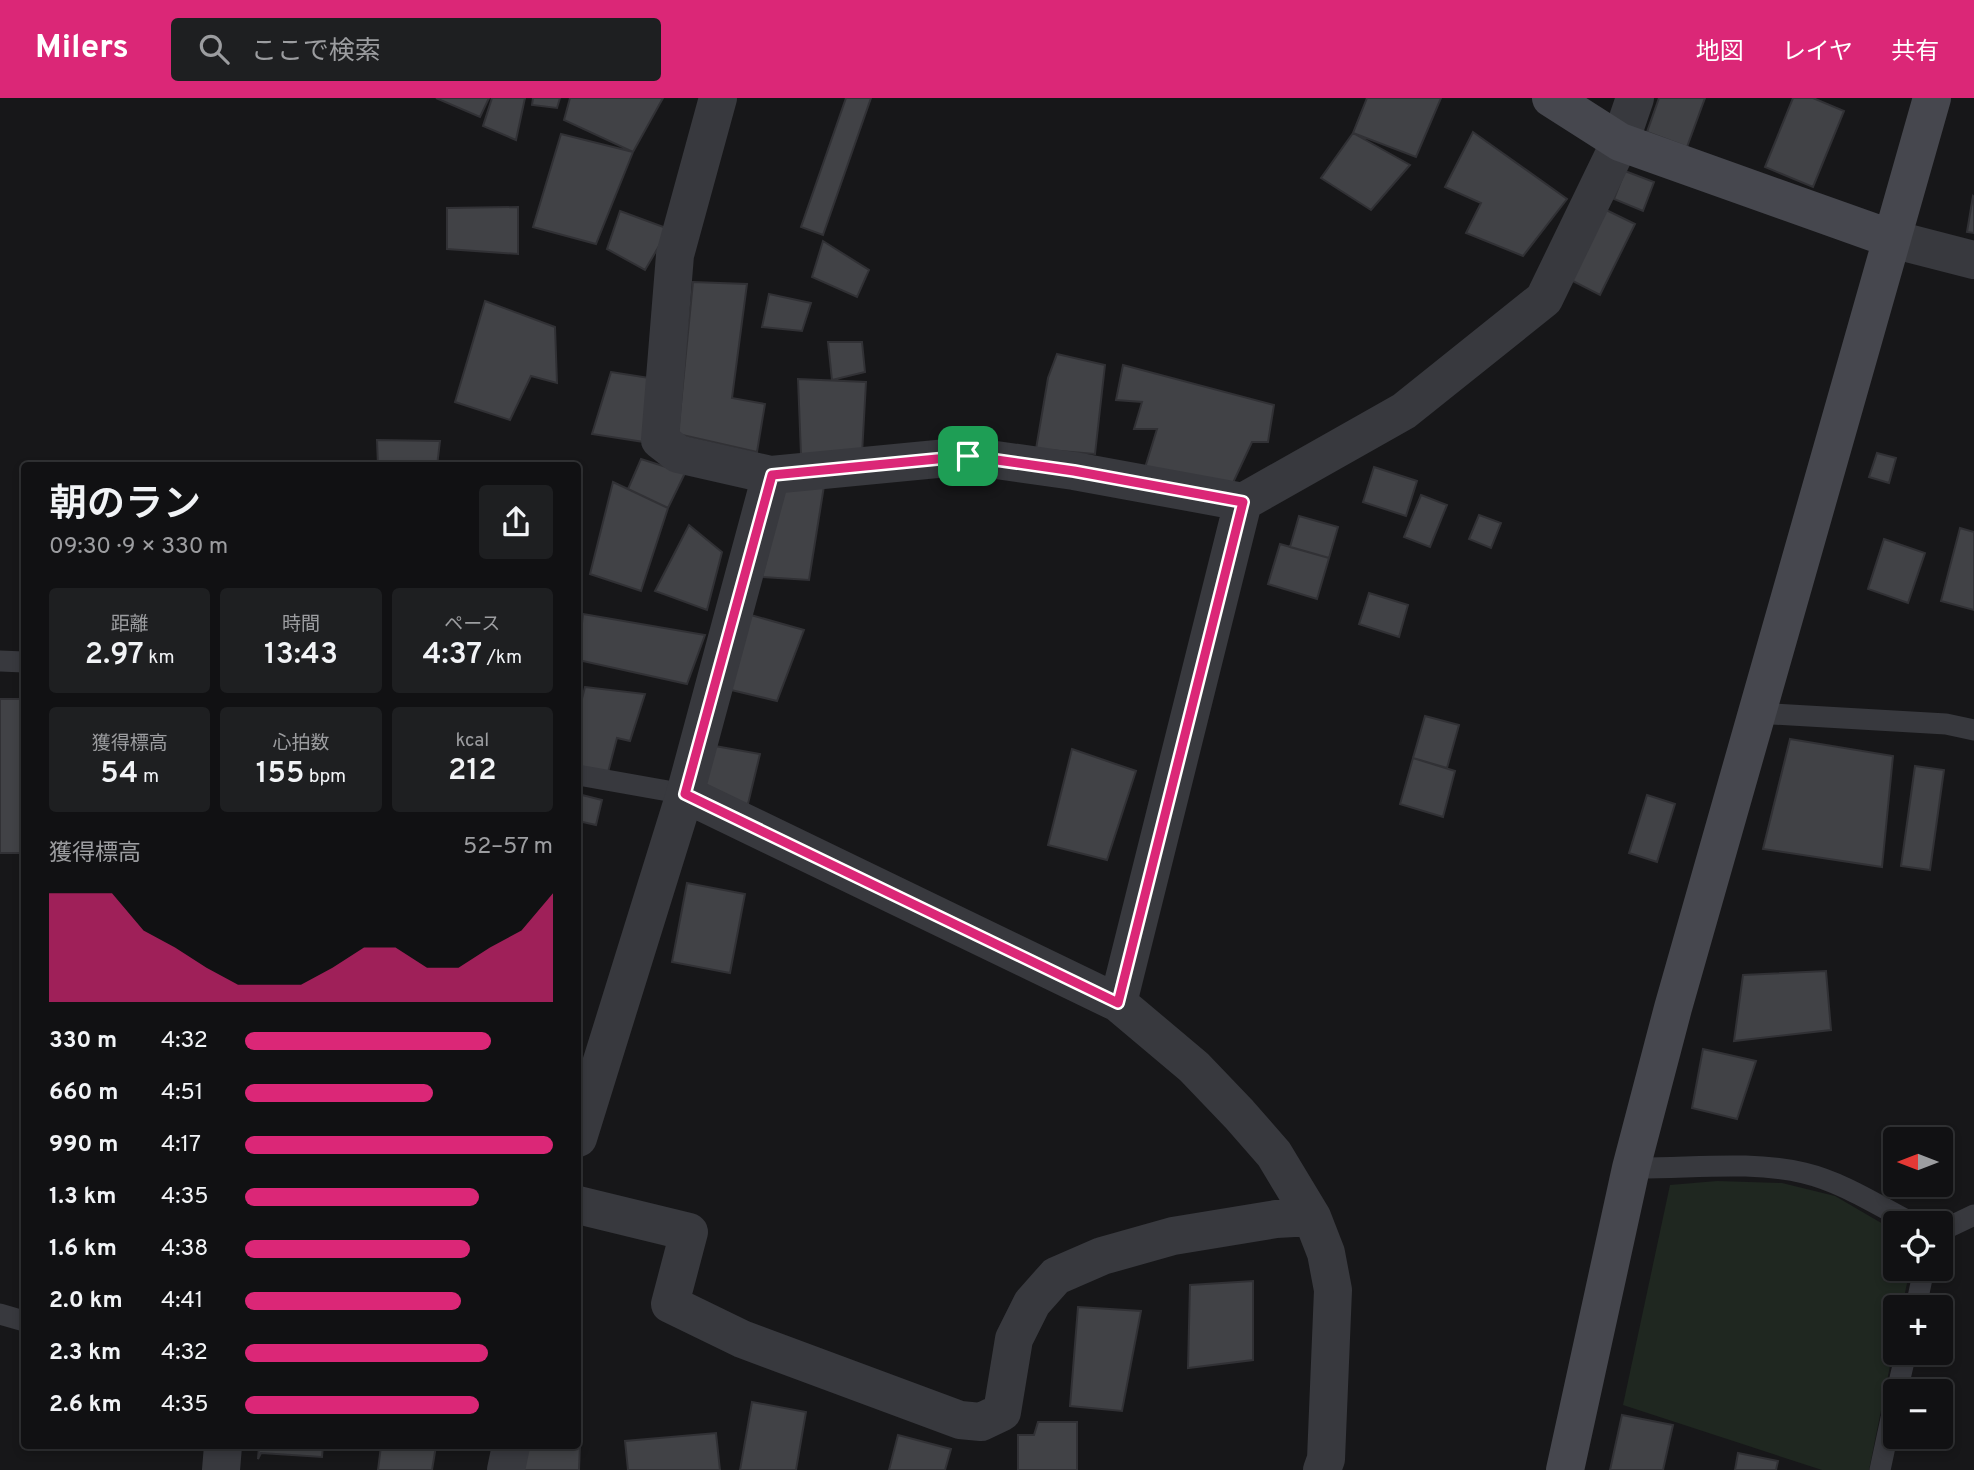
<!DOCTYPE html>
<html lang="ja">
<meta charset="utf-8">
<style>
:root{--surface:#111113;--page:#1e1f21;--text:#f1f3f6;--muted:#9c9da0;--line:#303133;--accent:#db2777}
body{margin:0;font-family:Overpass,"Noto Sans JP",sans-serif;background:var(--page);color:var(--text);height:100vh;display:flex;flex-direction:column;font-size:26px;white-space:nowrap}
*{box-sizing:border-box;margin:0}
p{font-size:23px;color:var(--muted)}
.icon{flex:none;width:38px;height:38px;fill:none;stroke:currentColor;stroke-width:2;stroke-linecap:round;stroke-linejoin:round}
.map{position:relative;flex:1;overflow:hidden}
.details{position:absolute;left:21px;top:364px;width:560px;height:987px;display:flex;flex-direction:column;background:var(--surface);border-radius:7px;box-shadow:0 4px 10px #0003,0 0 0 2px var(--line)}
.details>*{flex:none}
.needle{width:46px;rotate:270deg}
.controls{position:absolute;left:1883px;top:1029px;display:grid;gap:14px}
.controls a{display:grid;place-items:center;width:70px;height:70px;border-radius:7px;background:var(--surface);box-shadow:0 4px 10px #0003,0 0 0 2px var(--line);font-size:35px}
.pin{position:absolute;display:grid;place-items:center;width:60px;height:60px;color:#fff;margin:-30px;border-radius:14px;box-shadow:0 4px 10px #0006}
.round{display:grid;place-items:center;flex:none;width:74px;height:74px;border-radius:7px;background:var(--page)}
.head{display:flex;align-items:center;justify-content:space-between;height:119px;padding:0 28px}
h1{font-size:38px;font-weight:600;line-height:52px}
.metrics{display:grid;grid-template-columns:repeat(3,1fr);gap:10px;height:119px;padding:7px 28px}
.metrics div{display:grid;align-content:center;border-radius:7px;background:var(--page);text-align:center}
.metrics b{font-size:30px;font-weight:600}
.metrics small{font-size:19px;font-weight:400}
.metrics p{font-size:19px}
.chart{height:196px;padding:14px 28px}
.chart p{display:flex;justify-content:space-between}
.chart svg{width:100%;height:126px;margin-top:7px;fill:var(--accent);opacity:.7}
ul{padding:0 28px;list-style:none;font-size:23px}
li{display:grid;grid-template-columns:112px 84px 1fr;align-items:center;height:52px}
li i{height:18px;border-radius:9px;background:var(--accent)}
header{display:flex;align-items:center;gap:42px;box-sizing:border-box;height:98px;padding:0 35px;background:var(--accent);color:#fff}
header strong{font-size:33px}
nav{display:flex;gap:38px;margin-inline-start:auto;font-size:24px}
.search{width:490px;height:63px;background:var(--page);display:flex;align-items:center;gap:18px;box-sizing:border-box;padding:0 24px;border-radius:7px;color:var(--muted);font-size:26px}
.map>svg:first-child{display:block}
</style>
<header>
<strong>Milers</strong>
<div class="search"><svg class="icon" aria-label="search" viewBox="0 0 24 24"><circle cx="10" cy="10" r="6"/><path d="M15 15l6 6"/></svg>ここで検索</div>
<nav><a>地図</a><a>レイヤ</a><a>共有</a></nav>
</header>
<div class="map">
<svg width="1974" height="1372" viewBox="0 0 1974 1372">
<rect width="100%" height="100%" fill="#171719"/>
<path fill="#1f2720" d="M 1717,1083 L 1782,1085 L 1835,1098 L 1895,1133 L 1895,1171 L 1910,1171 L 1902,1209 L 1895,1209 L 1895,1243 L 1869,1372 L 1822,1372 L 1623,1307 L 1670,1087 Z"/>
<path fill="#414246" stroke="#313135" stroke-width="2" d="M 436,0 L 489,0 L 480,19 Z
M 492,0 L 525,0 L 516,42 L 483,28 Z
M 533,0 L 560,0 L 557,10 L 532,7 Z
M 570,0 L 663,0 L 633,54 L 564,22 Z
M 846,0 L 871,0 L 823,137 L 801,129 Z
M 1367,0 L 1441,0 L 1416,59 L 1353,35 Z
M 1659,0 L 1705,0 L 1687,49 L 1647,34 Z
M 1793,0 L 1813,0 L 1844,13 L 1813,89 L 1765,69 Z
M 1473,34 L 1567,101 L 1523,158 L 1466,135 L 1481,105 L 1445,89 Z
M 1353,35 L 1410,67 L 1371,112 L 1321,80 Z
M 561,36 L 633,54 L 596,146 L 533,129 Z
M 1625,73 L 1654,84 L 1643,113 L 1614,101 Z
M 1973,98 L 1974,99 L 1974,135 L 1967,134 Z
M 1598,108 L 1635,126 L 1600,197 L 1563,178 Z
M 518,109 L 518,156 L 447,151 L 447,110 Z
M 620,113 L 669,131 L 645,172 L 607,151 Z
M 823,143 L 869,172 L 857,199 L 812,179 Z
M 693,184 L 747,186 L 732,300 L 765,306 L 757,354 L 678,336 Z
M 769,196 L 811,205 L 802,233 L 762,229 Z
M 485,203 L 555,229 L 557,285 L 531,278 L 510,322 L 455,304 Z
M 828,244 L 862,244 L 865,274 L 832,282 Z
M 1057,256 L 1105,267 L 1095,356 L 1036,351 L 1048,280 Z
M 1123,267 L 1274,307 L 1268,344 L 1252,344 L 1232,387 L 1144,373 L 1157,331 L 1134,331 L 1142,304 L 1116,302 Z
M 611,274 L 656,281 L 644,344 L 592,336 Z
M 798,281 L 866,284 L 862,356 L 801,357 Z
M 377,342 L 440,343 L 437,368 L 378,368 Z
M 1877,355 L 1896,360 L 1889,385 L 1869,379 Z
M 641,361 L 685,375 L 668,410 L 628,391 Z
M 1374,369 L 1417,383 L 1406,418 L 1363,404 Z
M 613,384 L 668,410 L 641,493 L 590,476 Z
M 784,388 L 824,388 L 809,482 L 762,479 Z
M 1421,397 L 1447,407 L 1430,449 L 1404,439 Z
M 1479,417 L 1501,425 L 1491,450 L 1469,441 Z
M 1299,418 L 1338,429 L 1329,460 L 1290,449 Z
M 689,427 L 722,454 L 707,512 L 655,493 Z
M 1960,430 L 1974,434 L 1974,512 L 1941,503 Z
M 1884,441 L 1925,455 L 1908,505 L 1868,491 Z
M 1280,446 L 1329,460 L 1317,501 L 1268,486 Z
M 1369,495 L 1408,507 L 1399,539 L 1359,526 Z
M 744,515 L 804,532 L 777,603 L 727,591 Z
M 583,516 L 705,537 L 687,586 L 578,562 Z
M 585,589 L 645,596 L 630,643 L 617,640 L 606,682 L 578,670 L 578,616 Z
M 0,601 L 24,601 L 24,755 L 0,755 Z
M 1425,618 L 1459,627 L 1447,670 L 1413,660 Z
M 1790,641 L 1893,658 L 1882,769 L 1763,751 Z
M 715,648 L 760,656 L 747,710 L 703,693 Z
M 1072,651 L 1136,673 L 1107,762 L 1048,747 Z
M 1413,660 L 1455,673 L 1443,719 L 1400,706 Z
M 1915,668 L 1944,672 L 1930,772 L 1901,768 Z
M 578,696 L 602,702 L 596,727 L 578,723 Z
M 1647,697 L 1675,706 L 1657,764 L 1629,755 Z
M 687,785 L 745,796 L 730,875 L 672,864 Z
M 1826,873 L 1831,932 L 1734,943 L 1743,877 Z
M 1703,951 L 1756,963 L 1737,1021 L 1692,1010 Z
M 1253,1183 L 1253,1262 L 1188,1270 L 1190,1187 Z
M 1078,1209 L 1141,1213 L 1122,1313 L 1070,1308 Z
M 578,1293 L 582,1293 L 579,1372 L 522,1372 L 522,1348 L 578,1348 Z
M 752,1304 L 806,1314 L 796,1372 L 740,1372 Z
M 1622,1317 L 1673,1327 L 1663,1372 L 1610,1372 Z
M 1038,1324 L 1077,1324 L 1077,1372 L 1018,1372 L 1018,1337 L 1034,1337 Z
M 716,1335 L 720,1372 L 628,1372 L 625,1343 Z
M 898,1337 L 951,1351 L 945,1372 L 889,1372 Z
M 259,1348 L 323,1348 L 322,1359 L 261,1355 L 258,1361 Z
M 381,1348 L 436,1348 L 432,1372 L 378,1372 Z
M 1738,1355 L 1778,1363 L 1776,1372 L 1735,1372 Z"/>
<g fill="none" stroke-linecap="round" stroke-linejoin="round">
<path stroke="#38393e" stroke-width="21" d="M 0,563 L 24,564
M 1756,615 L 1946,626 L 1974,632
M 578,677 L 685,696
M 1631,1070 C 1688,1071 1749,1062 1804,1075 C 1842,1084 1877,1107 1912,1125
M 1941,1128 L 1949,1129 L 1974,1117
M 1916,1209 L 1924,1171
M 0,1216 L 24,1223
M 1897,1293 L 1906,1255
M 1880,1372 L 1895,1302"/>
<path stroke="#38393e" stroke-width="38" d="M 718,0 L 675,157 L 660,342 L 678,356 L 771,377 L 968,358 L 1074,373 L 1243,404 L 1404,313 L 1544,201 L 1620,44 L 1635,0
M 1892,141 L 1974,162
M 685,696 L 1118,905 L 1194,969 L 1239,1016 L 1274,1056 L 1312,1119 L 1326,1155 L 1333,1192 L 1326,1361 L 1322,1372
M 1118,905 L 1243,404
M 578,1040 L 685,696 L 771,377
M 578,1107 L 689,1134 L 670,1206 L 742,1241 L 960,1322 L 981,1324 L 1002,1314 L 1014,1241 L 1032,1205 L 1056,1178 L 1102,1158 L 1173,1138 L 1276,1121 L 1312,1119
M 221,1372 L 223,1348
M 506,1372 L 511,1348"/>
<path stroke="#46474e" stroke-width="38" d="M 1551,0 L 1620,44 L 1892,141
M 1565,1372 L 1631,1070 L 1673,910 L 1932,0"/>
</g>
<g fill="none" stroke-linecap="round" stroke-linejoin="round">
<defs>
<path id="route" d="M 968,358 L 1074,373 L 1243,404 L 1118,905 L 685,696 L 772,377 Z"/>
</defs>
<use href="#route" stroke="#fff" stroke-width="14"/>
<use href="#route" stroke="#db2777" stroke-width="9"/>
</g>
</svg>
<div class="controls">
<a><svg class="needle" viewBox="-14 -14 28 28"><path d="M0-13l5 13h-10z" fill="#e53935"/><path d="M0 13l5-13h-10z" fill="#9c9da0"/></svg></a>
<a><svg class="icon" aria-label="locate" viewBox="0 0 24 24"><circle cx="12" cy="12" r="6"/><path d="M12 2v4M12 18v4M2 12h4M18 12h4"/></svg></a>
<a>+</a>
<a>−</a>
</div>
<div class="pin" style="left:968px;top:358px;background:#1e9e55"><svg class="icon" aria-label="arrive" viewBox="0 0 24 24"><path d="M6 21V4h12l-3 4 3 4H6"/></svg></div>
<section class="details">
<div class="head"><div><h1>朝のラン</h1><p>09:30 · 9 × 330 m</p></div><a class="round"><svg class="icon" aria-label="share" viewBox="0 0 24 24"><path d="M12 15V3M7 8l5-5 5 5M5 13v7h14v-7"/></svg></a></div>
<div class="metrics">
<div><p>距離</p><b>2.97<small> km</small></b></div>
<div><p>時間</p><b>13:43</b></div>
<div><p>ペース</p><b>4:37<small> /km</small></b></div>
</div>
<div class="metrics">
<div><p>獲得標高</p><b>54<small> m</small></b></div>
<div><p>心拍数</p><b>155<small> bpm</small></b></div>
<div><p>kcal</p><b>212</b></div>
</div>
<div class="chart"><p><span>獲得標高</span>52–57 m</p>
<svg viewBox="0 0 160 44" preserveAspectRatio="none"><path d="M0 44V6L10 6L20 6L30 19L40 25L50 32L60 38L70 38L80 38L90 32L100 25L110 25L120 32L130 32L140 25L150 19L160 6V44z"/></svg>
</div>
<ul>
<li><b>330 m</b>4:32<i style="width:80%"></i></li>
<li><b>660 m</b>4:51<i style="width:61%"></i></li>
<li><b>990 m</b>4:17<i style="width:100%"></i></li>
<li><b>1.3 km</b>4:35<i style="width:76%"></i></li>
<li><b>1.6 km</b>4:38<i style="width:73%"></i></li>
<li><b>2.0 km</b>4:41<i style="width:70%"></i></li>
<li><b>2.3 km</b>4:32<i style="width:79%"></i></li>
<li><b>2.6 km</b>4:35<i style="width:76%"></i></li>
</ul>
</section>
</div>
